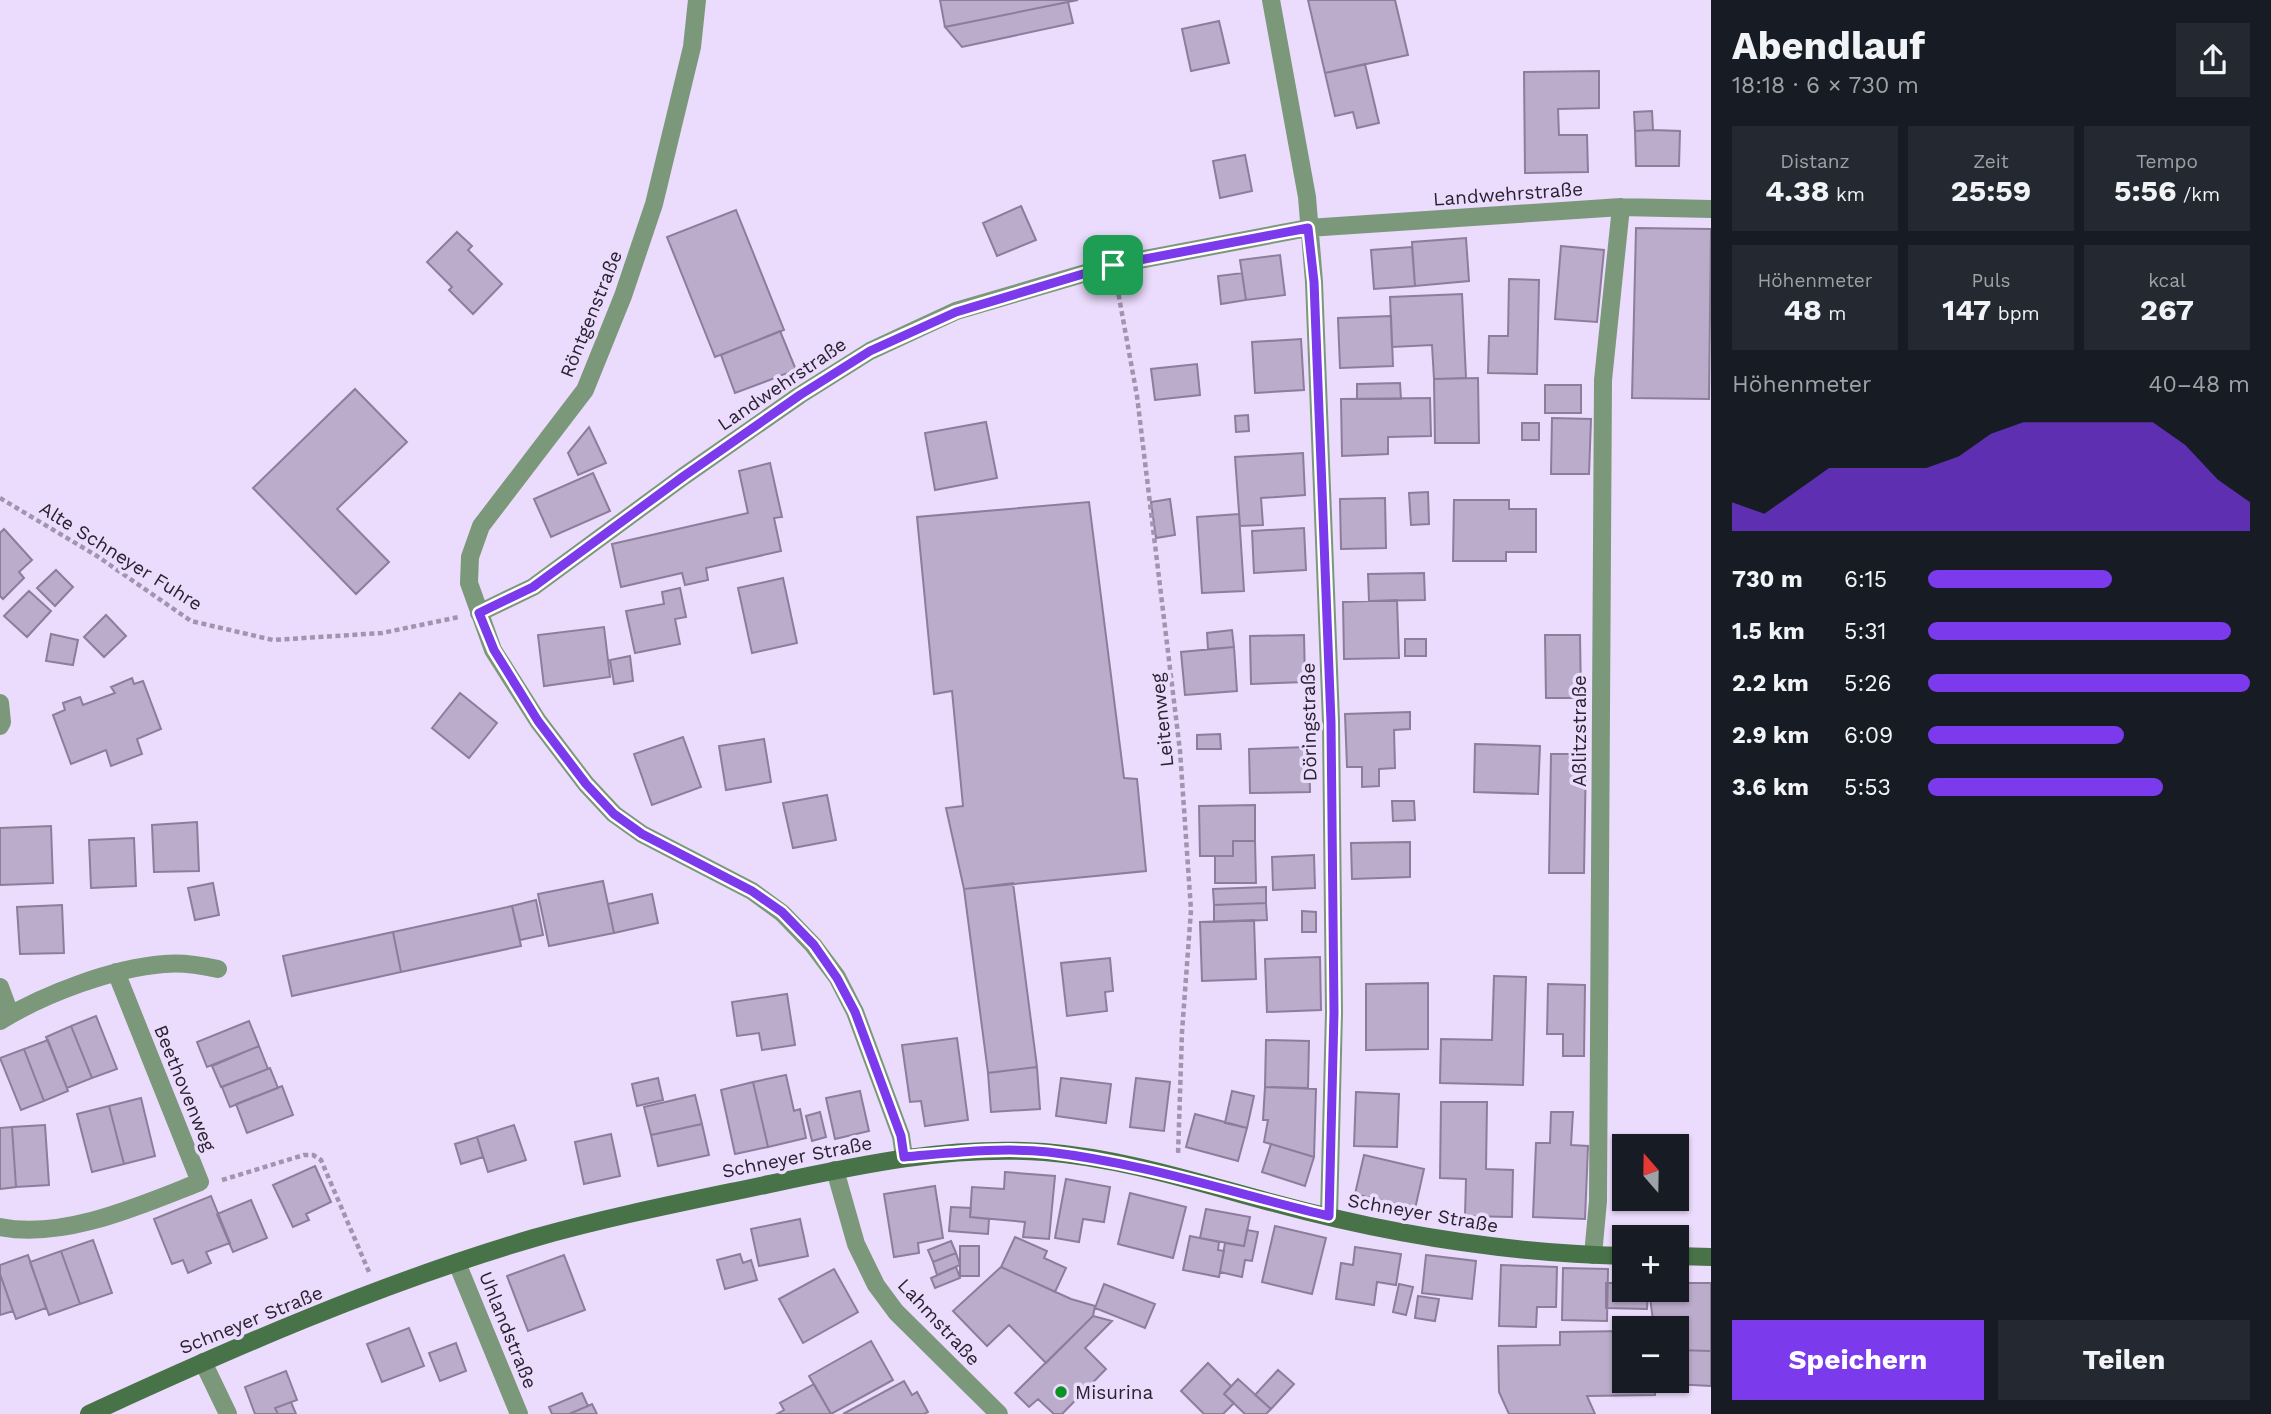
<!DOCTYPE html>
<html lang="de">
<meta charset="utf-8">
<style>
:root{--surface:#171b24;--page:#242831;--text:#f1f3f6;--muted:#9ea1a6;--accent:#7c3aed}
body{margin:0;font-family:"Work Sans",sans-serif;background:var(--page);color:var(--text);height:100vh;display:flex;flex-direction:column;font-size:26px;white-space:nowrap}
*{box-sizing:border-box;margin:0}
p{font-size:23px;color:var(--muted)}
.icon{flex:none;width:38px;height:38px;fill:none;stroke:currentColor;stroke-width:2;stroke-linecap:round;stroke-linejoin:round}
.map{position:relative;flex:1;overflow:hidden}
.sheet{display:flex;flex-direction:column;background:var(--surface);width:560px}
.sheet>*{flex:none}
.needle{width:46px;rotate:340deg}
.buttons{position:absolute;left:1612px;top:1134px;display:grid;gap:14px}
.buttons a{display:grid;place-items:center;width:77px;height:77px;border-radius:0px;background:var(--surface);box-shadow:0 2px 5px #0004;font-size:35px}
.pin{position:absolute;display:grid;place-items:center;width:60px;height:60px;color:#fff;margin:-30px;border-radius:14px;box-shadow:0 4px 10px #0006}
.round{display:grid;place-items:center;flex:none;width:74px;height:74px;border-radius:0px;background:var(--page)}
.head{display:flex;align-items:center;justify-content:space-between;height:119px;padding:0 21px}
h1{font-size:38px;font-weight:700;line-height:52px}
.stats{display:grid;grid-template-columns:repeat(3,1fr);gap:10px;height:119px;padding:7px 21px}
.stats div{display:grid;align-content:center;border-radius:0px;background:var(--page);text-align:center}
.stats b{font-size:30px;font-weight:700}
.stats small{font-size:19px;font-weight:400}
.stats p{font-size:19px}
.chart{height:196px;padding:14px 21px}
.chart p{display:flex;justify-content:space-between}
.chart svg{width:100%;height:126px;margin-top:7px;fill:var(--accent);opacity:.7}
.primary-button{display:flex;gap:14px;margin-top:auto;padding:14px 21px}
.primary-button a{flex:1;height:80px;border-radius:0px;background:var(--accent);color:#fff;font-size:28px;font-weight:700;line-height:80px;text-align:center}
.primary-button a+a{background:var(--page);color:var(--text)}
ul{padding:0 21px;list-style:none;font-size:23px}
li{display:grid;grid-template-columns:112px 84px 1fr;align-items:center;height:52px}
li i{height:18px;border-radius:9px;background:var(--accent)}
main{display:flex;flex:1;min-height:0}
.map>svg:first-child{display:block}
</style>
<main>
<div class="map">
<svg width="1711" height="1414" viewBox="0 0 1711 1414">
<rect width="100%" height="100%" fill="#ebdbfc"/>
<path fill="#bcaccc" stroke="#8c7d9b" stroke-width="2" d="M 940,0 L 1078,0 L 945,27 Z
M 1308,0 L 1395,0 L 1408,55 L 1325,73 Z
M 1068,2 L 1073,23 L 962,47 L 945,27 Z
M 1219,21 L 1229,63 L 1191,71 L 1182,29 Z
M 1365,64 L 1379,123 L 1357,128 L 1353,112 L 1335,116 L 1325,73 Z
M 1599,71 L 1599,108 L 1558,109 L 1559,135 L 1587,135 L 1588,172 L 1525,173 L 1524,72 Z
M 1652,111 L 1653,130 L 1635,131 L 1634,112 Z
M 1653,130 L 1680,131 L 1679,166 L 1636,166 L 1635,131 Z
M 1245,155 L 1252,191 L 1220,198 L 1213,161 Z
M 1021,206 L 1036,240 L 997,256 L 983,223 Z
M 736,210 L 784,330 L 715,357 L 667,237 Z
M 1636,228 L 1711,229 L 1709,399 L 1632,398 Z
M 457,232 L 472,246 L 468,250 L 502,284 L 473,314 L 449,290 L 452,287 L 427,262 Z
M 1466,238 L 1469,281 L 1415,286 L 1412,242 Z
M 1561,246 L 1604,250 L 1597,322 L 1555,319 Z
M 1412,247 L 1415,286 L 1374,289 L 1371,250 Z
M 1280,255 L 1285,295 L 1246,300 L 1240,260 Z
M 1242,273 L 1246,300 L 1221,304 L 1218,276 Z
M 1509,279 L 1539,280 L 1537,374 L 1488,373 L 1489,336 L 1508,336 Z
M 1462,294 L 1466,378 L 1434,379 L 1432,345 L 1392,347 L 1390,297 Z
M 1391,316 L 1393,366 L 1340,368 L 1338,318 Z
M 780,331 L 796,370 L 735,393 L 721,355 Z
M 1301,339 L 1304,390 L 1255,393 L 1252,342 Z
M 1197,364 L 1200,395 L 1155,400 L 1151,369 Z
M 1478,378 L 1479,443 L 1435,443 L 1434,379 Z
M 1400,383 L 1401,399 L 1357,399 L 1357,384 Z
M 1545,385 L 1581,385 L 1581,413 L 1545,413 Z
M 355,389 L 407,442 L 337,509 L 389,562 L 356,594 L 253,488 Z
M 1430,398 L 1431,436 L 1388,437 L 1388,454 L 1342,456 L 1341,399 Z
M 1248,415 L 1249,431 L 1236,432 L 1235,416 Z
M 1552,418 L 1591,419 L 1589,474 L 1551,474 Z
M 986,422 L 997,478 L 935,490 L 925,433 Z
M 1522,423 L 1539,423 L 1539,440 L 1522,440 Z
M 589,427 L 606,463 L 578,475 L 568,453 Z
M 1303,453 L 1305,495 L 1261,498 L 1263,525 L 1240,526 L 1235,457 Z
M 770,463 L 782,517 L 774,518 L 781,551 L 706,568 L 708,580 L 685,585 L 682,573 L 621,587 L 612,544 L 748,513 L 739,471 Z
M 593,473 L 610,511 L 551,537 L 534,499 Z
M 1428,492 L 1429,524 L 1411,525 L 1409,493 Z
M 1385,498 L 1386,548 L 1341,549 L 1340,499 Z
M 1170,499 L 1175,535 L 1156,538 L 1151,502 Z
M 1454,500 L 1509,500 L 1509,509 L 1536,509 L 1536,552 L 1506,552 L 1506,561 L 1453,561 Z
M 1089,502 L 1124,778 L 1137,779 L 1146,871 L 964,889 L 946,808 L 963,806 L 952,691 L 934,694 L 917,517 Z
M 1239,514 L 1244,591 L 1202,593 L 1197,517 Z
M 1304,528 L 1306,570 L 1254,573 L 1252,531 Z
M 4,529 L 32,560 L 19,572 L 24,578 L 3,599 L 0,596 L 0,533 Z
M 56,570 L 73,587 L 55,606 L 37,588 Z
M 1424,573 L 1425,600 L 1369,601 L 1368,574 Z
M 783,578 L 797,643 L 752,653 L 738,588 Z
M 680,588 L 686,617 L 675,619 L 680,644 L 635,653 L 626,611 L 664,604 L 662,592 Z
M 29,591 L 51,611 L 27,637 L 4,616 Z
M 1397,600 L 1399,658 L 1344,659 L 1343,602 Z
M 106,615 L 126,636 L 104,657 L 84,637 Z
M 604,627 L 610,677 L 544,686 L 538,635 Z
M 1232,630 L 1234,647 L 1208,649 L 1207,633 Z
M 51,634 L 78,640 L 73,665 L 46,661 Z
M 1304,635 L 1305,682 L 1251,684 L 1250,636 Z
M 1545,635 L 1580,635 L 1581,698 L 1546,698 Z
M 1405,639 L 1426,639 L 1426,656 L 1405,656 Z
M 1234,647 L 1237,691 L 1185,695 L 1181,652 Z
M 630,656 L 633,681 L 614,684 L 610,660 Z
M 132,678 L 134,684 L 143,681 L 161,729 L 137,739 L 142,754 L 111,766 L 106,750 L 71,764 L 53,715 L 65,710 L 63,703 L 80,697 L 83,705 L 115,693 L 111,687 Z
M 460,693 L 497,723 L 469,758 L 432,728 Z
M 1410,712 L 1410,729 L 1394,730 L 1395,768 L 1379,769 L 1379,786 L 1362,787 L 1362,767 L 1347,767 L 1345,714 Z
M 1220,734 L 1221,749 L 1197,749 L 1197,735 Z
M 683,737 L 701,787 L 652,805 L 634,754 Z
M 764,739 L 771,782 L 726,790 L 719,746 Z
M 1475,744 L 1540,746 L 1538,794 L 1474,792 Z
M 1309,747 L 1310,792 L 1250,793 L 1249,749 Z
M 1551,754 L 1586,754 L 1584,873 L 1549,873 Z
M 827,795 L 836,840 L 793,848 L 783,803 Z
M 1392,801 L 1414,801 L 1415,820 L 1393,821 Z
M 1255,805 L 1255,841 L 1233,841 L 1233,856 L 1200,856 L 1199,806 Z
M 197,822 L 199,871 L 154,872 L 152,825 Z
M 51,826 L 53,883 L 0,885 L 0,828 Z
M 134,838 L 136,886 L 91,888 L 89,840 Z
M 1233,841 L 1255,841 L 1256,883 L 1215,883 L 1215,856 L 1233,856 Z
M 1410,842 L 1410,877 L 1352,879 L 1351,843 Z
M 1314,855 L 1315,888 L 1273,890 L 1272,857 Z
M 603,881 L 614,933 L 549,946 L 538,894 Z
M 213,883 L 219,915 L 195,920 L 188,888 Z
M 1013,883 L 1037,1067 L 988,1073 L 964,889 Z
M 1266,887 L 1266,903 L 1214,905 L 1213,889 Z
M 652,894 L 658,923 L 614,933 L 608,904 Z
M 536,900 L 543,935 L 520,940 L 512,906 Z
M 1266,903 L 1267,920 L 1214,922 L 1214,905 Z
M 62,905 L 64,953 L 20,954 L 17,907 Z
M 512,906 L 521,946 L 401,972 L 393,932 Z
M 1302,911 L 1316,912 L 1316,932 L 1302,932 Z
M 1254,920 L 1256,979 L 1202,981 L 1200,922 Z
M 393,932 L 401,972 L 292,996 L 283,956 Z
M 1320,957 L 1321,1010 L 1267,1012 L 1265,959 Z
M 1110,958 L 1113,991 L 1105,992 L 1107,1011 L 1067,1016 L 1061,963 Z
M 1494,976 L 1526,977 L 1523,1085 L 1440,1083 L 1441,1039 L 1492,1040 Z
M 1428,983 L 1428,1049 L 1366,1050 L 1366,984 Z
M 1548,984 L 1585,985 L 1584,1056 L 1563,1056 L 1563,1034 L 1547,1034 Z
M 787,994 L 795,1045 L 762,1050 L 759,1033 L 737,1036 L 732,1002 Z
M 96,1016 L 117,1069 L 92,1078 L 71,1026 Z
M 249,1021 L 259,1046 L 207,1067 L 197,1042 Z
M 71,1026 L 92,1078 L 67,1088 L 46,1037 Z
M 957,1038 L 968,1120 L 925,1126 L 921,1101 L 910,1102 L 902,1045 Z
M 48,1040 L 68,1091 L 44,1101 L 24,1049 Z
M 1266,1040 L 1309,1041 L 1308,1088 L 1265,1087 Z
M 259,1046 L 268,1069 L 221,1087 L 212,1066 Z
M 24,1049 L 44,1101 L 21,1110 L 0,1058 Z
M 1037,1067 L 1040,1109 L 991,1112 L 988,1073 Z
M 270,1068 L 278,1088 L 230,1107 L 222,1087 Z
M 786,1075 L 794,1111 L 800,1109 L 806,1138 L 768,1147 L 753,1082 Z
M 658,1078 L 663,1100 L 637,1106 L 632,1084 Z
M 1061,1078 L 1111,1084 L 1106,1123 L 1056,1116 Z
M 1136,1078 L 1170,1082 L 1164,1131 L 1130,1127 Z
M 753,1082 L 768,1147 L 735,1154 L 721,1090 Z
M 282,1086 L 293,1115 L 247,1133 L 236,1104 Z
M 1265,1087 L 1316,1089 L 1314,1157 L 1264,1142 L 1268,1120 L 1263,1120 Z
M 860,1091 L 869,1131 L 835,1139 L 826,1098 Z
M 1232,1091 L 1254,1096 L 1247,1128 L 1225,1123 Z
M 1356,1092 L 1399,1094 L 1397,1147 L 1354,1146 Z
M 695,1095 L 702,1124 L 651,1135 L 644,1107 Z
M 141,1098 L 155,1156 L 124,1164 L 109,1106 Z
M 1441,1102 L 1487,1102 L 1486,1169 L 1513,1170 L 1512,1217 L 1465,1216 L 1466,1179 L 1440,1178 Z
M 109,1106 L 124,1164 L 92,1172 L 77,1114 Z
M 820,1112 L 826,1137 L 812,1141 L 806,1116 Z
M 1551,1112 L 1573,1112 L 1571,1145 L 1588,1146 L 1585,1219 L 1533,1217 L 1536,1143 L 1550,1143 Z
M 1195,1114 L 1247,1128 L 1238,1161 L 1186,1147 Z
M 702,1124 L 709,1155 L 658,1166 L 651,1135 Z
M 45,1125 L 49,1185 L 16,1187 L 12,1127 Z
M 514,1125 L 526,1160 L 488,1172 L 477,1137 Z
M 12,1127 L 16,1187 L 0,1189 L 0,1128 Z
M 611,1134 L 620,1176 L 584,1184 L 575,1142 Z
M 477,1137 L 483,1157 L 461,1164 L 455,1144 Z
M 1271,1144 L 1314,1157 L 1305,1186 L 1262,1172 Z
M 1364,1155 L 1424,1169 L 1415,1209 L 1355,1194 Z
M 315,1166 L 331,1202 L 306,1214 L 309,1220 L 293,1227 L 273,1185 Z
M 1005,1172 L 1055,1176 L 1049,1239 L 1023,1237 L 1025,1222 L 970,1217 L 972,1187 L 1004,1189 Z
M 1066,1179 L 1110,1187 L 1104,1222 L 1083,1219 L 1079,1242 L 1055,1238 Z
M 935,1186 L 943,1238 L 918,1243 L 919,1253 L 894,1257 L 884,1194 Z
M 1130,1193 L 1186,1207 L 1173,1258 L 1118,1244 Z
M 211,1196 L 230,1243 L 206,1252 L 211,1263 L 188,1273 L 183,1260 L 172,1264 L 154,1219 Z
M 251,1200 L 267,1238 L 233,1252 L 217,1214 Z
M 951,1207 L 971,1208 L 970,1217 L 989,1219 L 988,1234 L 949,1231 Z
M 1206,1209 L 1250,1217 L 1244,1246 L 1200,1238 Z
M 800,1219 L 808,1256 L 759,1266 L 751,1229 Z
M 1275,1226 L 1326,1238 L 1312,1294 L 1262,1282 Z
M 1247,1230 L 1258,1232 L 1252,1261 L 1245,1260 L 1242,1277 L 1220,1272 L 1225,1243 L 1244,1246 Z
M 1190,1236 L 1219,1242 L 1218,1250 L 1224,1251 L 1219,1277 L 1183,1270 Z
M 1015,1237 L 1047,1251 L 1044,1258 L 1066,1268 L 1055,1292 L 1001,1267 Z
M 93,1240 L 112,1293 L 80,1304 L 61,1251 Z
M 951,1241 L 956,1253 L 933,1262 L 928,1250 Z
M 960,1246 L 979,1246 L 979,1276 L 960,1276 Z
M 1355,1247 L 1401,1254 L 1396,1285 L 1377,1282 L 1374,1305 L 1336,1299 L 1341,1263 L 1353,1265 Z
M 61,1251 L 80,1304 L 49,1315 L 30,1262 Z
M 956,1253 L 960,1265 L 937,1275 L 933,1262 Z
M 740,1254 L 743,1263 L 751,1260 L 757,1280 L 725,1289 L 717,1260 Z
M 28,1255 L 46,1308 L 16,1319 L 0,1274 L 0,1265 Z
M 564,1255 L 585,1310 L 528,1331 L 507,1276 Z
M 1426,1255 L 1476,1261 L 1472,1299 L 1422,1293 Z
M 1501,1265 L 1557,1267 L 1556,1307 L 1537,1307 L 1536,1327 L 1499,1326 Z
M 956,1267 L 960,1278 L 935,1288 L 931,1278 Z
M 1001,1267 L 1071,1299 L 1095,1306 L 1093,1316 L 1046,1363 L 1009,1325 L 987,1346 L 953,1311 Z
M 1616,1267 L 1624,1267 L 1624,1290 L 1648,1290 L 1647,1309 L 1606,1308 L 1606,1283 L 1616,1283 Z
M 1563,1268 L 1608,1269 L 1607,1321 L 1562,1320 Z
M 834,1269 L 858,1312 L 803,1343 L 779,1299 Z
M 0,1274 L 13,1311 L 0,1315 Z
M 1676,1283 L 1711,1283 L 1711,1351 L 1676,1350 L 1676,1328 L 1654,1328 L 1649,1290 L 1676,1290 Z
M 1104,1284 L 1155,1304 L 1145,1328 L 1095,1308 Z
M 1399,1284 L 1413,1287 L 1406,1315 L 1393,1312 Z
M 1418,1296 L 1439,1299 L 1435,1321 L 1415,1318 Z
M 1093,1316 L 1112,1321 L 1085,1348 L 1106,1369 L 1062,1414 L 1054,1414 L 1038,1399 L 1029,1407 L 1015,1393 Z
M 409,1328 L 424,1366 L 382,1382 L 367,1344 Z
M 1624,1331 L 1624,1381 L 1676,1381 L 1676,1350 L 1711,1351 L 1711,1386 L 1655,1383 L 1655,1395 L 1587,1396 L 1595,1414 L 1509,1414 L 1499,1392 L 1498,1346 L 1560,1345 L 1560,1332 Z
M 871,1341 L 893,1380 L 831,1414 L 809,1376 Z
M 456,1343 L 466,1371 L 440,1381 L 429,1353 Z
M 1208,1363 L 1231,1386 L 1224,1394 L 1234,1403 L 1223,1414 L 1204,1414 L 1181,1391 Z
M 1278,1370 L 1294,1384 L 1271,1409 L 1255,1395 Z
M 286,1371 L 297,1400 L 275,1408 L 278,1414 L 255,1414 L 245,1387 Z
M 1238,1379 L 1271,1409 L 1266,1414 L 1245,1414 L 1224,1394 Z
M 904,1381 L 912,1395 L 917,1392 L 928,1412 L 924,1414 L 843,1414 Z
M 814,1384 L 831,1414 L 777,1414 L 784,1410 L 780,1403 Z
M 582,1393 L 588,1406 L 569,1414 L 552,1414 L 549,1407 Z
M 291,1402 L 296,1414 L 278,1414 L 275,1408 Z
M 592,1404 L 597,1414 L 569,1414 L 588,1406 Z"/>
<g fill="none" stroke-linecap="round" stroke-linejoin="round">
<path stroke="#a194ae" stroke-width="4.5" stroke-dasharray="5 3.5" stroke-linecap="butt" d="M 1117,286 L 1137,396 L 1180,751 L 1191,910 L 1182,1032 L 1178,1155
M 0,498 L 97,556 L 191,621 L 273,640 L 382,633 L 459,617
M 222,1180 L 304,1155 L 313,1155 L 321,1160 L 369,1272"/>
<path stroke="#7b987a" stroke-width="18" d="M 697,0 L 692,47 L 654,204 L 623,296 L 585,390 L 481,526 L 470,557 L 469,583 L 493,650 L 538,721 L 586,784 L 614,814 L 642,834 L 752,891 L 782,913 L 813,945 L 837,977 L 855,1012 L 901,1136 L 904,1157
M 1271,0 L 1307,197 L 1314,282 L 1331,721 L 1334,1012 L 1329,1216
M 479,613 L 533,587 L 684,476 L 800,395 L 870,351 L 956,311 L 1113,265 L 1308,228 L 1621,207 L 1711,209
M 0,703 L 2,722 L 0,726
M 0,987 L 10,1014
M 0,1021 C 44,994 113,968 164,964 C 182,962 200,965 218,969
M 835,1170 L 856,1244 L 876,1285 L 896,1312 L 999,1414
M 0,1227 C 64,1240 141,1205 200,1182 L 116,972
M 1593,1255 L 1598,1201 L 1603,380 L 1621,207
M 457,1263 L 519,1414
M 203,1362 L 228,1414"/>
<path stroke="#487348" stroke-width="18" d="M 1676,1256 L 1711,1257
M 89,1414 C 234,1347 381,1283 534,1238 C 608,1217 684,1202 760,1186 C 854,1166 947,1145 1044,1152 C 1121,1158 1196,1182 1270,1202 C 1387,1234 1502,1253 1624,1256"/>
</g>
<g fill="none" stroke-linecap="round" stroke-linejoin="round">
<defs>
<path id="route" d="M 1308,228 L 1314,282 L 1331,722 L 1334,1012 L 1329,1216 C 1236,1194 1144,1163 1048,1152 C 1000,1147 952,1153 904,1157 L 901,1136 L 855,1012 L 837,978 L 814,945 L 782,912 L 752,891 L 642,834 L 614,814 L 586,784 L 538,721 L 494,650 L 479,613 L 533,587 L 684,476 L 800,395 L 870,351 L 956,312 L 1113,265 Z"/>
</defs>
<use href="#route" stroke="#fff" stroke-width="14"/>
<use href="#route" stroke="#7c3aed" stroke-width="9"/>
</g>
<circle fill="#099124" stroke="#ebdbfc" stroke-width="2.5" cx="1061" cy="1392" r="7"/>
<g text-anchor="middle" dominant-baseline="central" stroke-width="7" stroke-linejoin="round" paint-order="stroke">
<g font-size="19" fill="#292330" stroke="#ebdbfc">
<text transform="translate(1508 194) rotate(-4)">Landwehrstraße</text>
<text transform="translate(591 314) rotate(-68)">Röntgenstraße</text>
<text transform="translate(782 384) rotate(-34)">Landwehrstraße</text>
<text transform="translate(121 556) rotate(32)">Alte Schneyer Fuhre</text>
<text transform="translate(1162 720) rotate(-96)">Leitenweg</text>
<text transform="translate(1309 722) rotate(-91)">Döringstraße</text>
<text transform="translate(1579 731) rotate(-90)">Aßlitzstraße</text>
<text transform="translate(185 1088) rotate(68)">Beethovenweg</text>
<text transform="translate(797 1157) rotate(-11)">Schneyer Straße</text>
<text transform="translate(1423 1213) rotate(10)">Schneyer Straße</text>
<text transform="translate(251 1320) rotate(-22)">Schneyer Straße</text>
<text transform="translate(939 1322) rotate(47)">Lahmstraße</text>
<text transform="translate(508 1330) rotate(68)">Uhlandstraße</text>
</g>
<g font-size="19" fill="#292330" stroke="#ebdbfc" text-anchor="start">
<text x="1075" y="1392">Misurina</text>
</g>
</g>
</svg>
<div class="buttons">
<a><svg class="needle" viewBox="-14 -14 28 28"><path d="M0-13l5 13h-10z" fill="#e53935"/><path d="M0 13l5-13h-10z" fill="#9ea1a6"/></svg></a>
<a>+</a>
<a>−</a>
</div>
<div class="pin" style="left:1113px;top:265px;background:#1e9e55"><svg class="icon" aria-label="arrive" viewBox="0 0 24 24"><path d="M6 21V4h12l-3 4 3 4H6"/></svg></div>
</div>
<section class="sheet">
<div class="head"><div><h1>Abendlauf</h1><p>18:18 · 6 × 730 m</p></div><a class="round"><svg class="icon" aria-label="share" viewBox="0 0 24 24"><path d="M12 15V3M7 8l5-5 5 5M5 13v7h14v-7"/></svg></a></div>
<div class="stats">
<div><p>Distanz</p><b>4.38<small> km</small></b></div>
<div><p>Zeit</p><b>25:59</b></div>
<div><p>Tempo</p><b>5:56<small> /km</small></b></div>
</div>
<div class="stats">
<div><p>Höhenmeter</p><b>48<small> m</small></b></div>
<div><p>Puls</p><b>147<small> bpm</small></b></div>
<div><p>kcal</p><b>267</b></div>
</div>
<div class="chart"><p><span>Höhenmeter</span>40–48 m</p>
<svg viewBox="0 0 160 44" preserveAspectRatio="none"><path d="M0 44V34L10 38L20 30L30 22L40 22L50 22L60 22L70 18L80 10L90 6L100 6L110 6L120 6L130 6L140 14L150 26L160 34V44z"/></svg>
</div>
<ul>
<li><b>730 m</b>6:15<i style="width:57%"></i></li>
<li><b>1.5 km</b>5:31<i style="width:94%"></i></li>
<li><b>2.2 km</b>5:26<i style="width:100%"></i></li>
<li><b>2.9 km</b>6:09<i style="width:61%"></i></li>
<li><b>3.6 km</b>5:53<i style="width:73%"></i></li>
</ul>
<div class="primary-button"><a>Speichern</a><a>Teilen</a></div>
</section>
</main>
